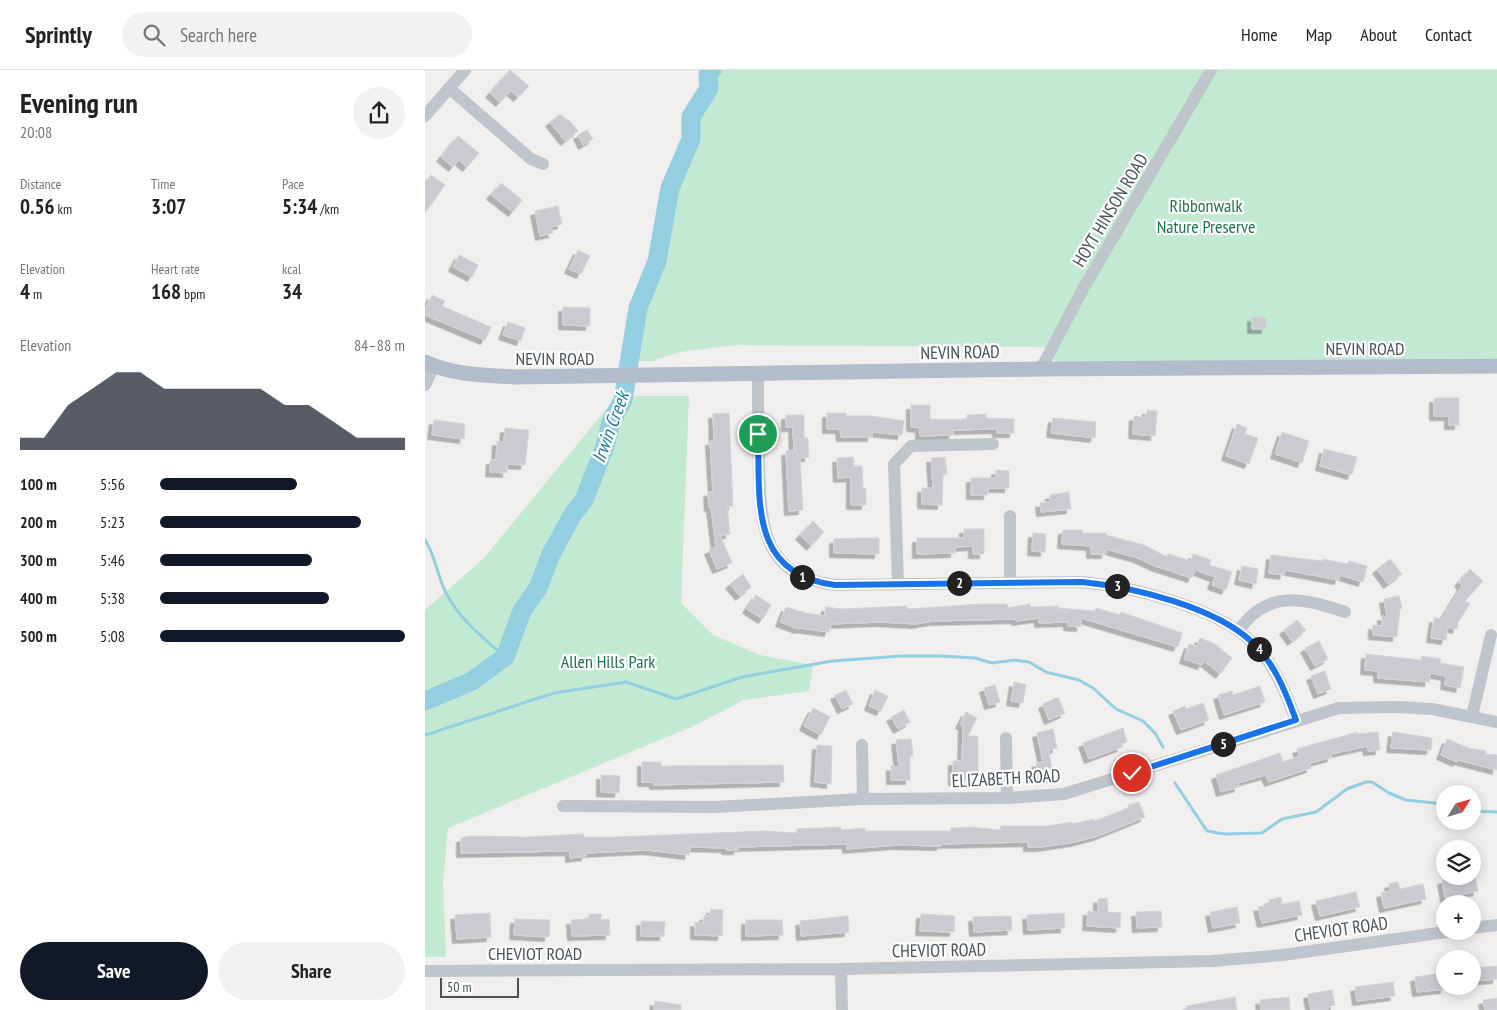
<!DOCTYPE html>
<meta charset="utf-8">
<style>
:root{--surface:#fff;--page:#f2f2f2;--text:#222;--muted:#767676;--line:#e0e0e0;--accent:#111827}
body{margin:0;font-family:"PT Sans Narrow",sans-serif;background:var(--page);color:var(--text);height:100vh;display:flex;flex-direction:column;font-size:19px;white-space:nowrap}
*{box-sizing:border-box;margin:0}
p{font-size:16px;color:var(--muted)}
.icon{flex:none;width:28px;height:28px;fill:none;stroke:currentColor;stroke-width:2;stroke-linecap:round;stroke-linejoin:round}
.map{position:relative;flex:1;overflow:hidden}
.sheet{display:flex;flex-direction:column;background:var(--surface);width:425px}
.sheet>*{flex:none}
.needle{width:32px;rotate:53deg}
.buttons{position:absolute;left:1011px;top:715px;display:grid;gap:10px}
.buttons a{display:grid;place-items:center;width:45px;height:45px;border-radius:50%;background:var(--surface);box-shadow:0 2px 12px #0003;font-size:25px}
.scale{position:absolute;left:15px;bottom:12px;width:79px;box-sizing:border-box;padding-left:5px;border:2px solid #495159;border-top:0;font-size:14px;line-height:18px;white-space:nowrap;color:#495159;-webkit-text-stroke:4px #fff;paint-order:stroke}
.pin{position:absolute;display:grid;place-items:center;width:42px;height:42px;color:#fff;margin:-21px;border:2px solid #fff;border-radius:50%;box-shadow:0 1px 5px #0007}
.km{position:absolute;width:25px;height:25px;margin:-12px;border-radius:50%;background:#222;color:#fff;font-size:14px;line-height:25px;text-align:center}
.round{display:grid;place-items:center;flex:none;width:52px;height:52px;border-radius:26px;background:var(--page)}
.overview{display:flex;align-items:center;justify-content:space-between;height:85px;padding:0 20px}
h1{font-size:28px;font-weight:700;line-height:38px}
.metrics{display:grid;grid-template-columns:repeat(3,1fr);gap:8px;height:85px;padding:5px 20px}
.metrics div{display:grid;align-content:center}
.metrics b{font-size:21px;font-weight:700}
.metrics small{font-size:14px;font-weight:400}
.metrics p{font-size:14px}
.chart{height:140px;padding:10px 20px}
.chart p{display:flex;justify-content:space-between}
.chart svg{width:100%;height:90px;margin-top:5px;fill:var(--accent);opacity:.7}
.primary-button{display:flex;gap:10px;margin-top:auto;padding:10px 20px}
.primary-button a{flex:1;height:58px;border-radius:30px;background:var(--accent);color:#fff;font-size:20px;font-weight:700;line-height:58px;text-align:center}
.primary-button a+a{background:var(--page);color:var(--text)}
ul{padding:0 20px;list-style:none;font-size:16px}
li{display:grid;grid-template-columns:80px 60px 1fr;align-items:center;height:38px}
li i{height:12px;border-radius:6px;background:var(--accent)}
header{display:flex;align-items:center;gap:30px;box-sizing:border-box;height:70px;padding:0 25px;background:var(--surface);border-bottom:1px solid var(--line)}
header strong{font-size:24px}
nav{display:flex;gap:28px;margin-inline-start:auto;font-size:18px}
.search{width:350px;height:45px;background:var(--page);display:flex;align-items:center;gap:12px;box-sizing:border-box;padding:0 18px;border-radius:28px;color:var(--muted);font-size:19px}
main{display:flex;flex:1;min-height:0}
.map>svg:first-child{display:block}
</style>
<header>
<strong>Sprintly</strong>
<div class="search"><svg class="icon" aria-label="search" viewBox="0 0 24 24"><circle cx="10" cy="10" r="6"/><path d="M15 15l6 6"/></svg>Search here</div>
<nav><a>Home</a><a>Map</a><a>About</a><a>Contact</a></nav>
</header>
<main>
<section class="sheet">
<div class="overview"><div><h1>Evening run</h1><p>20:08</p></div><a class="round"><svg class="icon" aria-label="share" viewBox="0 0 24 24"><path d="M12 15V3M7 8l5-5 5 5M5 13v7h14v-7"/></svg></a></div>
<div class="metrics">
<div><p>Distance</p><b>0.56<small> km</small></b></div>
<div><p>Time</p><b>3:07</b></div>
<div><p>Pace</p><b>5:34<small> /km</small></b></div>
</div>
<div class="metrics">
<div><p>Elevation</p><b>4<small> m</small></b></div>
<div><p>Heart rate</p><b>168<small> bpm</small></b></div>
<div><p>kcal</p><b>34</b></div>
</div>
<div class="chart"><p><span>Elevation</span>84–88 m</p>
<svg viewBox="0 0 160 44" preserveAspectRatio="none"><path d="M0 44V38L10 38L20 22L30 14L40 6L50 6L60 14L70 14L80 14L90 14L100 14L110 22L120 22L130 30L140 38L150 38L160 38V44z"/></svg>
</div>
<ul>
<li><b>100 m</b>5:56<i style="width:56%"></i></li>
<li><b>200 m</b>5:23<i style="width:82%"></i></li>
<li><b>300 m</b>5:46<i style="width:62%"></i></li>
<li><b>400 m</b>5:38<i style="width:69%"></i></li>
<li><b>500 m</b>5:08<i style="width:100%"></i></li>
</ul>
<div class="primary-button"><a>Save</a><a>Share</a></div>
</section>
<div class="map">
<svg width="1072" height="940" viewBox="0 0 1072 940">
<defs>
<filter id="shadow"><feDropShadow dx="-4.5" dy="4.5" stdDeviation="0" flood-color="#0004"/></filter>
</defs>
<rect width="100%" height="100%" fill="#f1eeee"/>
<path fill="#c2e9d2" d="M 287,0 L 1072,0 L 1072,288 L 655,292 L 630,291 L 618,277 L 310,275 L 255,282 L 227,291 L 204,292 L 213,238 L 232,191 L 245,118 L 266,69 L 266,47 L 284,18 L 283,4 Z
M 192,326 L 264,326 L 256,533 L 288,565 L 335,585 L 388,595 L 384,621 L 319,630 L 266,657 L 23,758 L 18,812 L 21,887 L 0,887 L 0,540 L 59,488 Z"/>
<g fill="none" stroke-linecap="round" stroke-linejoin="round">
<path stroke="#94cfe1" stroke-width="3" d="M 0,470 C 10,484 12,505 20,521 C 33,548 58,568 80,587
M 0,665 L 129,623 L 201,612 L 251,629 L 317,607 L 407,591 L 476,586 L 516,586 L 550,588 L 567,593 L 590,590 L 604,592 L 621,602 L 654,610 L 668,618 L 691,639 L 718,651 L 730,663 L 738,677
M 750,713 L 782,761 L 799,764 L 837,763 L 857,749 L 891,742 L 922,719 L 941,712 L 947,712 L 964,723 L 981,730 L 1009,733 L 1020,736
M 1048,741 L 1072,742"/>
<path stroke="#94cfe1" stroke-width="19" d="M 0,631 L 47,611 L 80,587 L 97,541 L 113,518 L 126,484 L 148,444 L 159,430 L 180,376 L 186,352 L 198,330 L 213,238 L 232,191 L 245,118 L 266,69 L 266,47 L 284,18 L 283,4 L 287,0"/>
</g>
<path fill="#c9cbd0" stroke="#d3d5d9" filter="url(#shadow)" d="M 85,0 L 104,16 L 93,27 L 86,21 L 75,32 L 65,23 Z
M 135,44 L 142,50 L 143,49 L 153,61 L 140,71 L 125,52 Z
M 162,60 L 168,69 L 158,75 L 153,65 Z
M 33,66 L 54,83 L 42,97 L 34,90 L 28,97 L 16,87 Z
M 6,105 L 20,115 L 0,143 L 0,113 Z
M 76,113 L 97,130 L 88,142 L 66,125 Z
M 133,136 L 137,154 L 126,157 L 128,163 L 115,166 L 110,141 Z
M 153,180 L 165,186 L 156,204 L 144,199 Z
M 34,185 L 53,195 L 47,207 L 28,197 Z
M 7,225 L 20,231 L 17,236 L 66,257 L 60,270 L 0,245 L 0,239 Z
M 138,237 L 165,238 L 165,256 L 138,255 Z
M 827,247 L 841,248 L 841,259 L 827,259 Z
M 83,252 L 100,258 L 96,271 L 78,265 Z
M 1009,328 L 1034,328 L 1034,355 L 1024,355 L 1024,346 L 1009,346 Z
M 486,335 L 505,335 L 505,349 L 542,350 L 542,345 L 561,344 L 561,348 L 589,349 L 589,363 L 572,363 L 572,359 L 528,360 L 528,365 L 495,366 L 495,358 L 486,357 Z
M 722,340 L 732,341 L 730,366 L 708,364 L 709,346 L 721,348 Z
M 304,343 L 308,436 L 302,436 L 305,464 L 295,465 L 307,493 L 292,499 L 284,480 L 291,477 L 286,437 L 284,437 L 283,422 L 288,422 L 285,371 L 289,371 L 288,344 Z
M 402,343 L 421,343 L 421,346 L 447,346 L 479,351 L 477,365 L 447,362 L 447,367 L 416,367 L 415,359 L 402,359 Z
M 361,345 L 379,345 L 379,368 L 383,368 L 384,387 L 375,388 L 378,440 L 364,441 L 361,381 L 369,381 L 368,357 L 361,357 Z
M 628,348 L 671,352 L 670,368 L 626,363 Z
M 9,350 L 40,354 L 39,369 L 7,365 Z
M 812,354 L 822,358 L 820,364 L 833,368 L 824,394 L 801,386 Z
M 80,358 L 104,360 L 100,395 L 82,394 L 82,403 L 65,402 L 66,390 L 71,390 L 72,371 L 79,372 Z
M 857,362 L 884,371 L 877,393 L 850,384 Z
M 899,379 L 932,387 L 927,405 L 895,396 Z
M 428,387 L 429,396 L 437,396 L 438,418 L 441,418 L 441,435 L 426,435 L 426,407 L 413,408 L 412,388 Z
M 520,387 L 522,404 L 518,405 L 517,435 L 497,434 L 497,418 L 508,418 L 506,388 Z
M 571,400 L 584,401 L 584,418 L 563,418 L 563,425 L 546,425 L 546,408 L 571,408 Z
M 644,422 L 646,439 L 616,442 L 615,433 L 625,432 L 625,425 Z
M 388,451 L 399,462 L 386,476 L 375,465 Z
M 539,459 L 559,459 L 559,484 L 548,484 L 548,476 L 530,477 L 530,483 L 492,484 L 492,468 L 539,468 Z
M 638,460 L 657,460 L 657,463 L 681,463 L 681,465 L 719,475 L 742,487 L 743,484 L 766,491 L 768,484 L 786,490 L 784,495 L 807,502 L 801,520 L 787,515 L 790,507 L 770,500 L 767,508 L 730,496 L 713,488 L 681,479 L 681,484 L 666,484 L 666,476 L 637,474 Z
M 608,463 L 621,464 L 620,482 L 607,481 Z
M 435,468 L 454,468 L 454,484 L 409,483 L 409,469 Z
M 846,485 L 898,491 L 898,489 L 923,494 L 924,491 L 942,496 L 938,512 L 915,505 L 914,510 L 860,500 L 859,505 L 844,503 Z
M 965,489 L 977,504 L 963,514 L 952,499 Z
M 817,496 L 833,499 L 831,514 L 814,510 Z
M 1045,499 L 1058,511 L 1040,531 L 1045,534 L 1033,552 L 1032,559 L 1023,557 L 1021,570 L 1006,568 L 1009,548 L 1017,549 L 1037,516 L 1034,512 Z
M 318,504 L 326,517 L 315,526 L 305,514 Z
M 331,525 L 346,535 L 338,549 L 322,539 Z
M 974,526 L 977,538 L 975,539 L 972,567 L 948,565 L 948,555 L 957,556 L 957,546 L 962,547 L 959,529 Z
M 555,534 L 582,534 L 583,538 L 605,534 L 606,537 L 633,536 L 633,538 L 670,541 L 671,538 L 695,545 L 696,542 L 757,563 L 753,577 L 656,548 L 656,557 L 643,556 L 643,552 L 614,553 L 614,548 L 591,551 L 591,549 L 508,551 L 491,554 L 455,552 L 406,554 L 404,562 L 374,558 L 374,559 L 355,552 L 361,537 L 381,543 L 400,546 L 401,537 L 416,539 L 482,536 L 482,539 Z
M 872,550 L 881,560 L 867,571 L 859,560 Z
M 775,568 L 790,574 L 807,588 L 795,604 L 779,591 L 777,595 L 759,589 L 764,574 L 772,576 Z
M 894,571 L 903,589 L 890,596 L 880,578 Z
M 941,584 L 996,590 L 997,586 L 1016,589 L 1015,593 L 1039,597 L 1035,618 L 1020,615 L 1021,606 L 1005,603 L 1004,612 L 953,608 L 953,601 L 940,600 Z
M 900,601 L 906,619 L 893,624 L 886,606 Z
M 589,612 L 601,615 L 598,633 L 586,631 Z
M 570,615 L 575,632 L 564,635 L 559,618 Z
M 835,616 L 840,632 L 799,645 L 793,625 L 807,621 L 808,625 Z
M 421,620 L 428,634 L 417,639 L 410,625 Z
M 450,620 L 463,626 L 456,641 L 444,636 Z
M 633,627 L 640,643 L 624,650 L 618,634 Z
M 778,633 L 784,650 L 756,660 L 748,641 L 760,636 L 761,639 Z
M 388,638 L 405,647 L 396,665 L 379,656 Z
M 479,640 L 485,652 L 473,659 L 466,647 Z
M 541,642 L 552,648 L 543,666 L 553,666 L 553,702 L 544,701 L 544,711 L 528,711 L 528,691 L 537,691 L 538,656 L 535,654 Z
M 698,658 L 702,672 L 696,674 L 697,677 L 664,689 L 658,673 Z
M 628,659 L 632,678 L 624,680 L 628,708 L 614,710 L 611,693 L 618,692 L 612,663 Z
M 932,662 L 932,664 L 953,662 L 955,680 L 943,681 L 942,676 L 906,684 L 907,687 L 885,693 L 886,698 L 844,712 L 841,705 L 813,713 L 814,717 L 796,722 L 791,705 L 855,683 L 858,692 L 875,686 L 872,679 Z
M 968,662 L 1007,668 L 1006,680 L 966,678 Z
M 486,669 L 488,686 L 485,686 L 485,710 L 466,710 L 466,696 L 474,697 L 471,670 Z
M 1022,669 L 1044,678 L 1061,681 L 1061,684 L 1072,685 L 1072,700 L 1033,690 L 1032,692 L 1016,685 Z
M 392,675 L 407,676 L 406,714 L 390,712 Z
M 217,692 L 236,692 L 236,696 L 358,695 L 359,712 L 229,715 L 229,712 L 217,712 Z
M 176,705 L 195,706 L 194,723 L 176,722 Z
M 714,732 L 720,747 L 673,766 L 650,772 L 616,777 L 603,777 L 603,772 L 516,774 L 516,776 L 472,775 L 422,779 L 422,774 L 313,777 L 313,780 L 301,780 L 301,778 L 265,777 L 264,785 L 222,780 L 161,783 L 161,786 L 145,788 L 145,781 L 36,783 L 36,768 L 46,766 L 102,767 L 159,764 L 159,767 L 188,767 L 340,761 L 372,763 L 372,759 L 416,757 L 416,760 L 440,758 L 440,761 L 526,761 L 526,758 L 545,757 L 576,760 L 575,756 L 622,756 L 647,752 L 647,754 L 669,749 L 669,751 L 704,738 L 703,735 Z
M 1038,806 L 1050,806 L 1053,821 L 1020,828 L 1017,810 Z
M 973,812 L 975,819 L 998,814 L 1001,829 L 959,838 L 956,823 L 965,821 L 964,814 Z
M 931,822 L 935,837 L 895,846 L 891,831 Z
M 856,827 L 857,834 L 874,831 L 877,845 L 837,853 L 833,837 L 845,835 L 844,830 Z
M 682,828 L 683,842 L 696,843 L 695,858 L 662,856 L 663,841 L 673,842 L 673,829 Z
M 812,837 L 815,853 L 788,858 L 785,842 Z
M 286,839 L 298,840 L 297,866 L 270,865 L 270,852 L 278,853 L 279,846 L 285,846 Z
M 736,841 L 737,857 L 712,858 L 711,842 Z
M 65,843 L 66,867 L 32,869 L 30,845 Z
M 639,843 L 640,858 L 603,860 L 602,845 Z
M 164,844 L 176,844 L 176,850 L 184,849 L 185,865 L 147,866 L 146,850 L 164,849 Z
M 496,844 L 530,846 L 529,862 L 495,861 Z
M 423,846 L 424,862 L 376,866 L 375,851 Z
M 586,846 L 587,860 L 549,862 L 548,847 Z
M 90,849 L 125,850 L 124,867 L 89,865 Z
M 321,850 L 357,850 L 358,865 L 321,866 Z
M 216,851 L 240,852 L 239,866 L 216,866 Z
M 1072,896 L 1072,909 L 1048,911 L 1048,898 Z
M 1020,903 L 1020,919 L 992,922 L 990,907 Z
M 968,912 L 970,926 L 932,931 L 930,917 Z
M 907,920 L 910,935 L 902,937 L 903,940 L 886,940 L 883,924 Z
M 810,927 L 812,940 L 761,940 L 761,936 Z
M 864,927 L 865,940 L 836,940 L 835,930 Z
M 1072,928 L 1072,940 L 1060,940 L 1058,930 Z
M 230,931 L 256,935 L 256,940 L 229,940 Z"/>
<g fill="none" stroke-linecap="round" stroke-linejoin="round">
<path stroke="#bec5cc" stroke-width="12" d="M 24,18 L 106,89 L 118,94
M 0,46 L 40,0
M 616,299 L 658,219 L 786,0
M 333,303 C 333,335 333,367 334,399 C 336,459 339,506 410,515 L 657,512 C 708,517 791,537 828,573 C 849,594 861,623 871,650
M 0,315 L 9,296
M 585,512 L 585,446
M 473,514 L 469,394 L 486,376 L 568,374
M 814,560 C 843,519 878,528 920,542
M 1047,646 L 1066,565
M 581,668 L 582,728
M 437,675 L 438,729
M 138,736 L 290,737 L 438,729 L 582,728 L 639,724 L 914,638 L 974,637 L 1007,639 L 1072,652
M 1048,858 L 1072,855
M 416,899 L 417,940
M 0,901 L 416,899 L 787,891 L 858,885 L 1028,861"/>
<path stroke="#b1bdca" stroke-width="15" d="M 0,292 C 28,305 59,305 90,307 L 616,299 L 1072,296"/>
</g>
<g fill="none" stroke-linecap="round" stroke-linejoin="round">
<defs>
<path id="route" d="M 333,364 C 335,431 324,504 410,515 L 657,512 C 708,517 791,537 828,573 C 850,594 861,623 871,650 L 707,703"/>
</defs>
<use href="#route" stroke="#fff" stroke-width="10"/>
<use href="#route" stroke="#1a73e8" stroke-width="6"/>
</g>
<g text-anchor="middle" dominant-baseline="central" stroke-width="4.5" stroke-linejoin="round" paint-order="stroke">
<g font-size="18" fill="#22724c" stroke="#fff">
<text x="781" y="135">Ribbonwalk<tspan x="781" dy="21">Nature Preserve</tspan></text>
<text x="183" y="591">Allen Hills Park</text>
</g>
<g font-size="18" fill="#495159" stroke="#fff">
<text transform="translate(685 140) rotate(-59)">HOYT HINSON ROAD</text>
<text x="940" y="278">NEVIN ROAD</text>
<text transform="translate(535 282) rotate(-1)">NEVIN ROAD</text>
<text x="130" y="288">NEVIN ROAD</text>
<text transform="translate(581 708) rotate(-3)">ELIZABETH ROAD</text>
<text transform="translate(916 859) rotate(-8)">CHEVIOT ROAD</text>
<text transform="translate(514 880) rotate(-1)">CHEVIOT ROAD</text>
<text x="110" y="883">CHEVIOT ROAD</text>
</g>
<g font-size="19" font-style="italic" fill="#1d7c98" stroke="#fff">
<text transform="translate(185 357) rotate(-70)">Irwin Creek</text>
</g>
</g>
</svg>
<div class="buttons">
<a><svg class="needle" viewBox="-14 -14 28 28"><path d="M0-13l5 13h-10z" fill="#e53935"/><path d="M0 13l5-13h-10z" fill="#767676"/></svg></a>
<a><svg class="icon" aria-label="layers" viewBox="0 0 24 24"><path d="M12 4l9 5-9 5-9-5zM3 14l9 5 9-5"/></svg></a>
<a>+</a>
<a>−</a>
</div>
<div class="scale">50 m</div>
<div class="pin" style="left:333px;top:364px;background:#1e9e55"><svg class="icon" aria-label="arrive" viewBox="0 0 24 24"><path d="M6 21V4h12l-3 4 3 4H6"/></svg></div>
<div class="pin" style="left:707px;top:703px;background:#d93025"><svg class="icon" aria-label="check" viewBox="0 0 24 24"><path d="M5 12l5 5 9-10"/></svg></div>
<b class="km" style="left:377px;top:507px">1</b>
<b class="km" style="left:534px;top:513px">2</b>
<b class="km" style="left:692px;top:516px">3</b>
<b class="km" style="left:834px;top:579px">4</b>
<b class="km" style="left:798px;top:674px">5</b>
</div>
</main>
